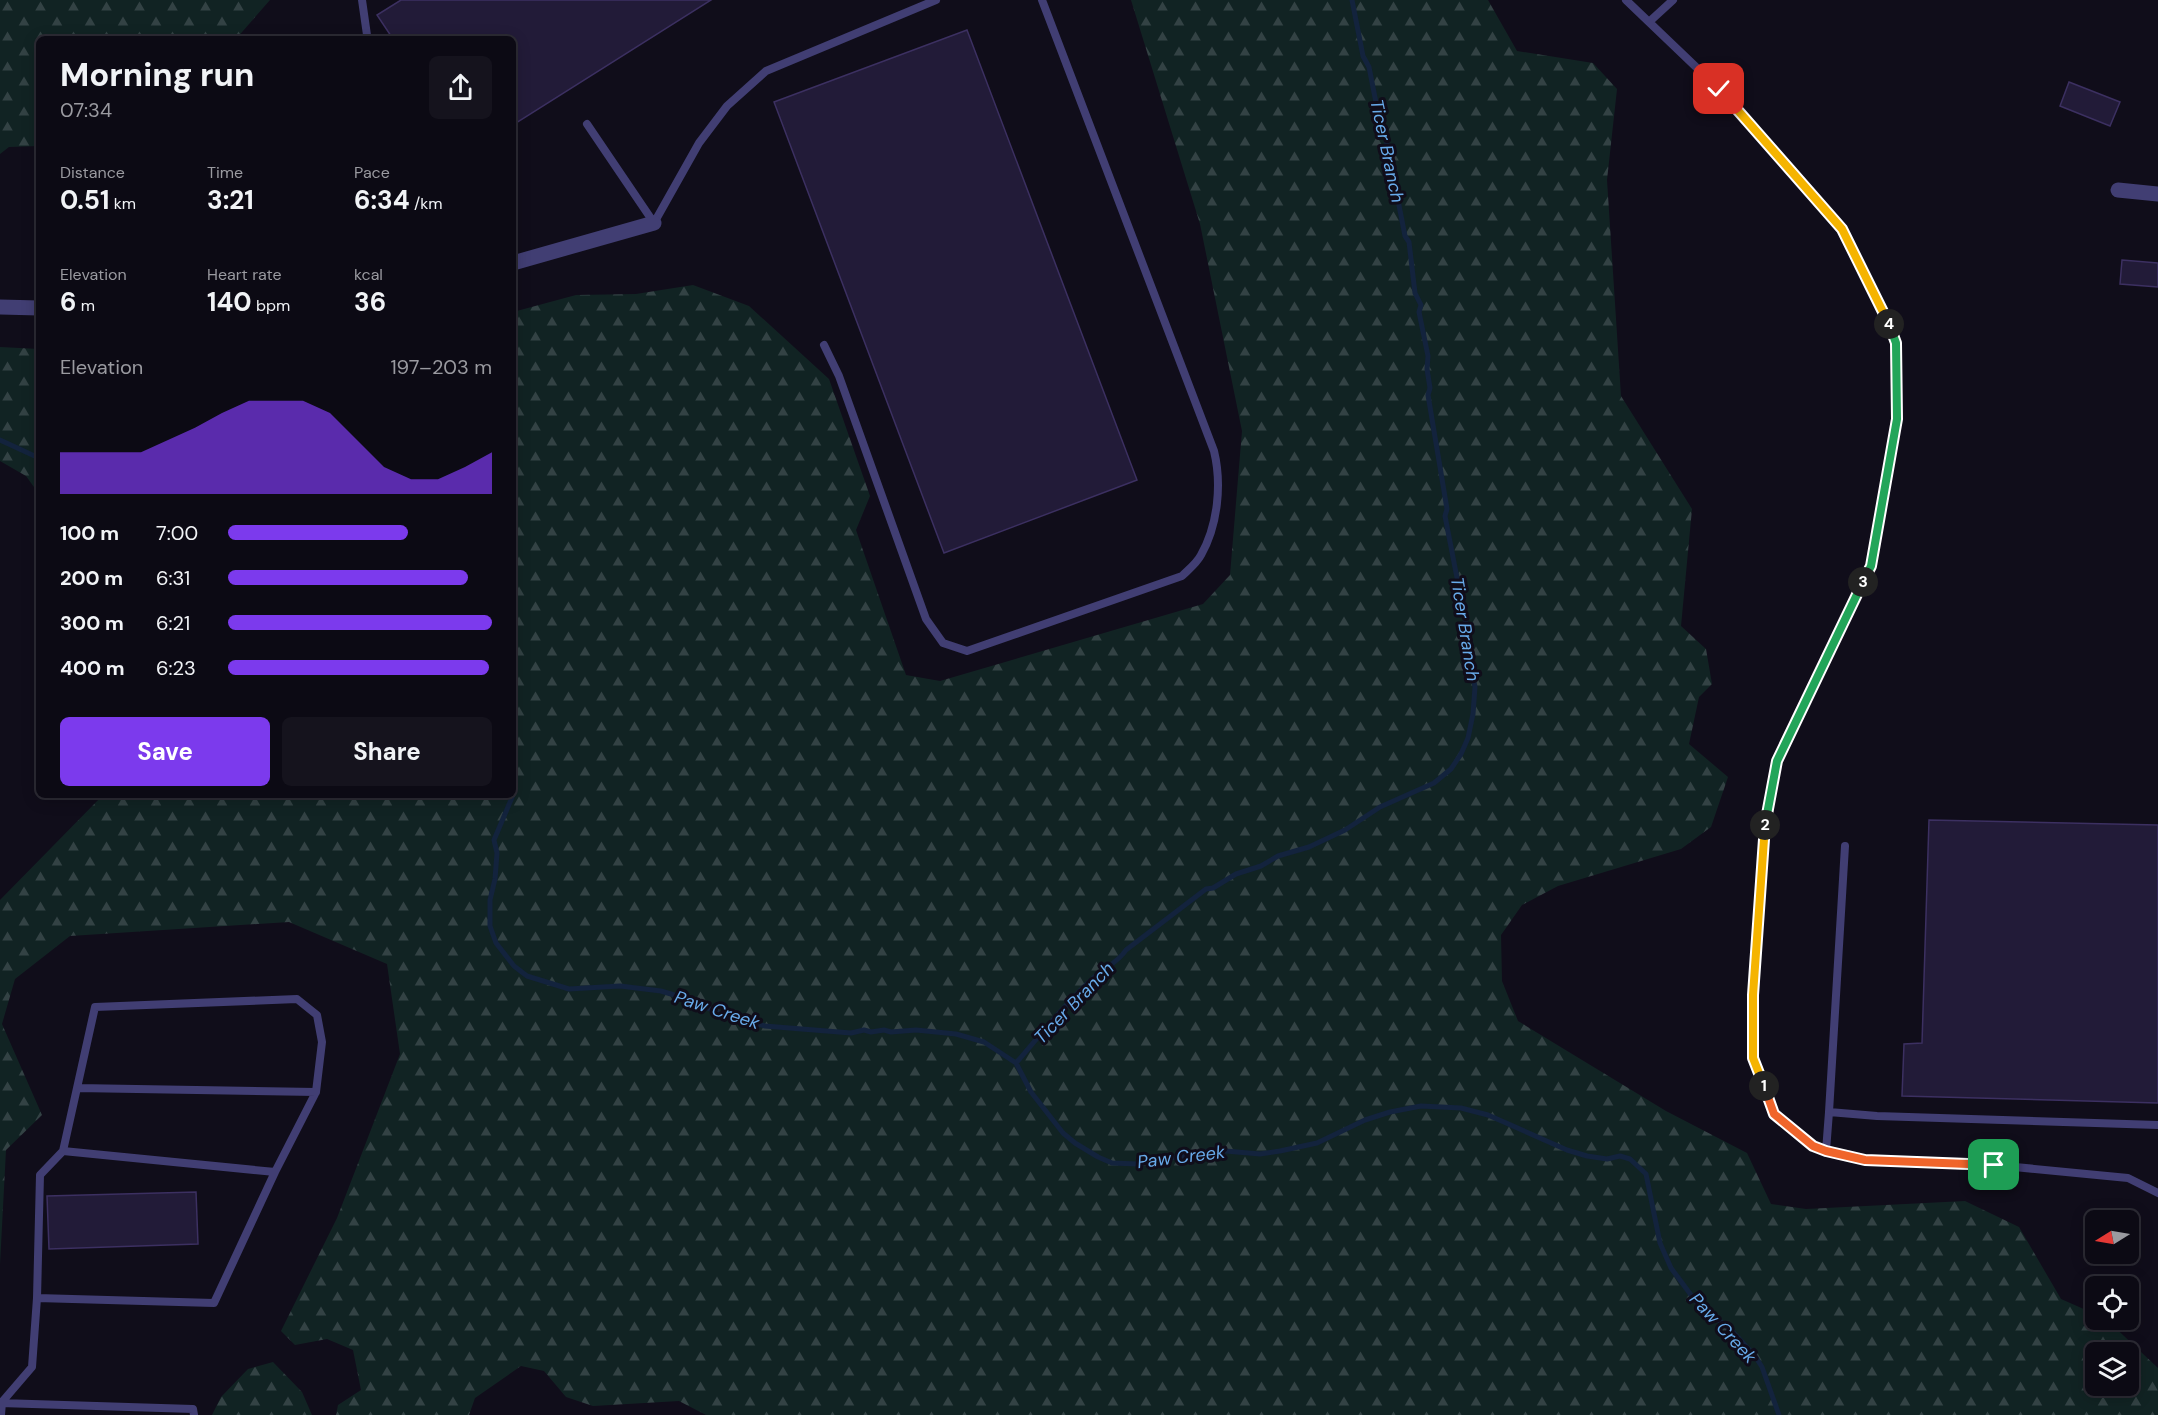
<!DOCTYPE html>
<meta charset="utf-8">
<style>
:root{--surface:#0c0a14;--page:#15131d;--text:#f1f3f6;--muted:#9a9aa0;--line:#2c2b34;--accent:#7c3aed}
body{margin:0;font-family:"DM Sans",sans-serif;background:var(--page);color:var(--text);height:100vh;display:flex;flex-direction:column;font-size:22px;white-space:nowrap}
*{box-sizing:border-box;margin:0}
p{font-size:20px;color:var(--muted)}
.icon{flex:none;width:33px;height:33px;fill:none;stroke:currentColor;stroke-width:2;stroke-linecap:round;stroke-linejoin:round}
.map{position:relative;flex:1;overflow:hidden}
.sheet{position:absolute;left:36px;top:36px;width:480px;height:762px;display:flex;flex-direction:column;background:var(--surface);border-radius:9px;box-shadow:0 3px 15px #0003,0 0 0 2px var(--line)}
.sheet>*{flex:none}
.needle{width:39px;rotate:259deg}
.buttons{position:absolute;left:2085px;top:1210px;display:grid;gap:12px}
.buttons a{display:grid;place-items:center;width:54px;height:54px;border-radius:9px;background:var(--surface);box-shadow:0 3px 15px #0003,0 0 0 2px var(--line);font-size:30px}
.pin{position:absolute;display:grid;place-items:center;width:51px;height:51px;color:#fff;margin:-26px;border-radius:12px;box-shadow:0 3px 9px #0006}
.km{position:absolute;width:30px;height:30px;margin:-15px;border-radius:50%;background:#222;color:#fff;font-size:16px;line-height:30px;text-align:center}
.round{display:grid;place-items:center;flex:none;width:63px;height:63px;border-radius:9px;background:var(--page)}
.summary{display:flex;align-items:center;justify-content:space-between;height:102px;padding:0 24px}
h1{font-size:33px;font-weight:700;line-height:45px}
.metrics{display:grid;grid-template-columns:repeat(3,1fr);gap:9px;height:102px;padding:6px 24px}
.metrics div{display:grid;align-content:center}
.metrics b{font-size:26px;font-weight:700}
.metrics small{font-size:16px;font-weight:400}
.metrics p{font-size:16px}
.chart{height:168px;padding:12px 24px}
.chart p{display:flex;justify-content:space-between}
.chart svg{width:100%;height:108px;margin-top:6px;fill:var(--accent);opacity:.7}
.action{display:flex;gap:12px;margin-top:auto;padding:12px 24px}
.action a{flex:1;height:69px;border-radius:9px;background:var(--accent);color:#fff;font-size:24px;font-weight:700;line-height:69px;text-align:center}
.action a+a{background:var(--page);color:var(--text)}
ul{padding:0 24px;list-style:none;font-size:20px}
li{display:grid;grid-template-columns:96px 72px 1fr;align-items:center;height:45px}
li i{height:15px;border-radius:8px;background:var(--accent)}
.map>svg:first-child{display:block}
</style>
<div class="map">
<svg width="2158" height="1415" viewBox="0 0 2158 1415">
<defs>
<pattern id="forest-firs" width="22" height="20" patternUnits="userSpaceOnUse" patternTransform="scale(1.5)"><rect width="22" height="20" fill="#112323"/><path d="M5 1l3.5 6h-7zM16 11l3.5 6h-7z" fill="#334244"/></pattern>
</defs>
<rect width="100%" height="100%" fill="#100d1a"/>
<path fill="url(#forest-firs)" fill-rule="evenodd" d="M 0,0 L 270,0 L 236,39 L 39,39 L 39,146 L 9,147 L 0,154 Z
M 1131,0 L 1488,0 L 1517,51 L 1593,63 L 1617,89 L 1607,180 L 1621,396 L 1692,509 L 1681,626 L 1706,649 L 1712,684 L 1699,697 L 1689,744 L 1728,777 L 1711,827 L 1681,849 L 1558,886 L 1522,905 L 1501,935 L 1502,981 L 1518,1021 L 1666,1111 L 1747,1153 L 1771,1204 L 1806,1209 L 1965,1201 L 2019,1227 L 2061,1299 L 2095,1314 L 2096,1320 L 2107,1320 L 2158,1368 L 2158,1415 L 706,1415 L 679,1401 L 593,1406 L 566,1397 L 544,1371 L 521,1366 L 475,1398 L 469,1415 L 336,1415 L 338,1405 L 361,1390 L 353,1350 L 327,1339 L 295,1345 L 281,1331 L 337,1218 L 400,1054 L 387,964 L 289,922 L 70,936 L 15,979 L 2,1024 L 42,1115 L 6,1150 L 0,1264 L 0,900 L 103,795 L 513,795 L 513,312 L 576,295 L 636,294 L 693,285 L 749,306 L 829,379 L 870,496 L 856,530 L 906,675 L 940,681 L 1203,604 L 1230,575 L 1242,431 L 1200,224 ZM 2096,1353 L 2128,1353 L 2128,1386 L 2096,1386 Z
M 0,347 L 39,349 L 39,494 L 26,476 L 0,461 Z
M 273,1362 L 302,1392 L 312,1415 L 212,1415 L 221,1397 L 248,1369 Z"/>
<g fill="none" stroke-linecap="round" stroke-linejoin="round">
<path stroke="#13233d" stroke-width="5" d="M 0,440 L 39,458
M 513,783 L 513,794
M 513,795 L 494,840 L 497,853 L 495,879 L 490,900 L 490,926 L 496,943 L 514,966 L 527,976 L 569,989 L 620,986 L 661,991 L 681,997 L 724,1015 L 765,1026 L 851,1033 L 864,1030 L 871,1032 L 884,1030 L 891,1032 L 916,1030 L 956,1034 L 984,1042 L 1016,1063 L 1031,1092 L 1063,1133 L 1075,1143 L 1098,1157 L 1112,1163 L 1138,1164 L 1214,1150 L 1260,1154 L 1280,1151 L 1317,1143 L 1365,1120 L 1390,1112 L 1421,1106 L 1461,1108 L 1488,1115 L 1567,1150 L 1587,1156 L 1607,1159 L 1620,1156 L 1630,1159 L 1646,1174 L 1660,1243 L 1671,1268 L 1697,1303 L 1730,1329 L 1755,1356 L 1762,1367 L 1779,1415
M 1016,1063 C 1041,1034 1069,999 1098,974 C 1108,966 1119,961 1126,950 L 1206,889 L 1213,888 L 1236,874 L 1261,866 L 1278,856 L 1309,847 L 1345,830 L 1380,807 L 1434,783 L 1451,769 L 1461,754 L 1468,738 L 1473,714 L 1475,687 L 1470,662 L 1472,655 L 1445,516 L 1447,509 L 1428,395 L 1430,388 L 1427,369 L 1428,356 L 1419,312 L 1421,305 L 1415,293 L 1409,242 L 1405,236 L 1384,129 L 1380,123 L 1369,67 L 1363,56 L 1352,0"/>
</g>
<path fill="#221b38" stroke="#3c3061" stroke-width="1.5" d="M 401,0 L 711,0 L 513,125 L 513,39 L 393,39 L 377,15 Z
M 967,30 L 1137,480 L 944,553 L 774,102 Z
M 2069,82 L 2120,102 L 2110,126 L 2060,106 Z
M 2122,260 L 2158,263 L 2158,287 L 2120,284 Z
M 1929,820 L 2158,825 L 2158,1103 L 1902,1096 L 1904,1044 L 1922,1043 Z
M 196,1192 L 198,1244 L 49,1249 L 47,1196 Z"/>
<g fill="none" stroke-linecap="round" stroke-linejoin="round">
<path stroke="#413e73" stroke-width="8" d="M 362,0 L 367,35 L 369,39
M 1626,0 L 1719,89 L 1842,229 L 1883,311 L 1896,343 L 1897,419 L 1871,566 L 1777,761 L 1763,834 L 1753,995 L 1753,1057 L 1774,1114 L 1813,1146 L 1865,1160 L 1994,1165 L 2128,1178 L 2158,1193
M 1649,22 L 1673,0
M 587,124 L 654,223 L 699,143 L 727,106 L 766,71 L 936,0
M 824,345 L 839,376 L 926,619 L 943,643 L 967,651 L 1182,576 C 1188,570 1197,563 1201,555 C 1218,525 1222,484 1214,451 L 1042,0
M 77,1088 L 316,1092
M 1829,1112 L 1845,846
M 63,1151 L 95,1007 L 297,999 L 317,1015 L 322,1042 L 316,1092 L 275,1172
M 1826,1151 L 1829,1112 L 1877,1116 L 2158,1125
M 0,1403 L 193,1409 L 194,1415
M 1,1415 L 2,1402 L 32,1367 L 37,1298 L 214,1303 L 275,1172 L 63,1151 L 40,1175 L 37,1298"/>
<path stroke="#413e73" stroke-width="15" d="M 2118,190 L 2158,194
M 513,263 L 654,223
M 0,307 L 39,308"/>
</g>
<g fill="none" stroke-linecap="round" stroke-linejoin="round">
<defs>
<path id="split-1" d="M 1764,1086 L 1774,1114 L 1813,1146 L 1826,1151 L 1865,1160 L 1994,1165"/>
<path id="split-2" d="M 1764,1086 L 1753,1058 L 1753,995 L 1765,825"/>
<path id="split-3" d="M 1765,825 L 1777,761 L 1863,582"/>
<path id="split-4" d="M 1863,582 L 1871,566 L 1897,419 L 1896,343 L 1889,324"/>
<path id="split-5" d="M 1719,89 L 1842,229 L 1889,324"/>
</defs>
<use href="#split-1" stroke="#fff" stroke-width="12"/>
<use href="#split-2" stroke="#fff" stroke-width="12"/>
<use href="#split-3" stroke="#fff" stroke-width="12"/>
<use href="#split-4" stroke="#fff" stroke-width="12"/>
<use href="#split-5" stroke="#fff" stroke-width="12"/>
<use href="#split-1" stroke="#f0652b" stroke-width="8"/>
<use href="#split-2" stroke="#f5b400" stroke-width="8"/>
<use href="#split-3" stroke="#22a559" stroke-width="8"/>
<use href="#split-4" stroke="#22a559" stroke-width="8"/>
<use href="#split-5" stroke="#f5b400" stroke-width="8"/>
</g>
<g text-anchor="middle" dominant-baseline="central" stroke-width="6" stroke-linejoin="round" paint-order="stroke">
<g font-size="18" font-style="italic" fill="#68abeb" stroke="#100d1a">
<text transform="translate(1387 151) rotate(78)">Ticer Branch</text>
<text transform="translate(1465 629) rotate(81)">Ticer Branch</text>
<text transform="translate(1074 1003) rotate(-46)">Ticer Branch</text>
<text transform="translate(717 1010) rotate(18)">Paw Creek</text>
<text transform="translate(1181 1157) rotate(-7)">Paw Creek</text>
<text transform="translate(1723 1328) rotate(47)">Paw Creek</text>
</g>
</g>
</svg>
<div class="buttons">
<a><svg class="needle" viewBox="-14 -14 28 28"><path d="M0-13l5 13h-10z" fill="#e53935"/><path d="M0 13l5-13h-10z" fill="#9a9aa0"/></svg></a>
<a><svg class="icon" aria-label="locate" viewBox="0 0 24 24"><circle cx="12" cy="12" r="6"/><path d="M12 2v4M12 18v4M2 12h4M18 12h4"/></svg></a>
<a><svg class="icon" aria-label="layers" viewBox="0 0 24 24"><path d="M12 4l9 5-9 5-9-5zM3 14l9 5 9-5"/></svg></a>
</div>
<div class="pin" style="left:1994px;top:1165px;background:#1e9e55"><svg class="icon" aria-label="arrive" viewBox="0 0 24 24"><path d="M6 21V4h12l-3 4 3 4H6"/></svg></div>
<div class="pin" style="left:1719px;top:89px;background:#d93025"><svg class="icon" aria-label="check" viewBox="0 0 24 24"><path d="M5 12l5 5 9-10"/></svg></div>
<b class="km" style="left:1764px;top:1086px">1</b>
<b class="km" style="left:1765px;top:825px">2</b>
<b class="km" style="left:1863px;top:582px">3</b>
<b class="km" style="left:1889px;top:324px">4</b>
<section class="sheet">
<div class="summary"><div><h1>Morning run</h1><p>07:34</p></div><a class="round"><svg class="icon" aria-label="share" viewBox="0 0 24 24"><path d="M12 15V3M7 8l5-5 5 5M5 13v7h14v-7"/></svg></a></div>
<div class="metrics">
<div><p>Distance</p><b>0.51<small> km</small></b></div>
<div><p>Time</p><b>3:21</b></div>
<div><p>Pace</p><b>6:34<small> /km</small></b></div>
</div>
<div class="metrics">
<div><p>Elevation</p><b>6<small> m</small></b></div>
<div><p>Heart rate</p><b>140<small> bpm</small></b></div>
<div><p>kcal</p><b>36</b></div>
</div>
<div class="chart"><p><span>Elevation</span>197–203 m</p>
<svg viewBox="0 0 160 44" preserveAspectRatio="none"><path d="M0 44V27L10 27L20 27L30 27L40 22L50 17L60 11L70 6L80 6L90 6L100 11L110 22L120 33L130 38L140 38L150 33L160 27V44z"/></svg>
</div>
<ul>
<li><b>100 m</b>7:00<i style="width:68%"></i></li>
<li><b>200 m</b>6:31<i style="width:91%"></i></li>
<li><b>300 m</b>6:21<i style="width:100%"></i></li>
<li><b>400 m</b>6:23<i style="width:99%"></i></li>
</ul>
<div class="action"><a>Save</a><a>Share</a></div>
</section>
</div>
